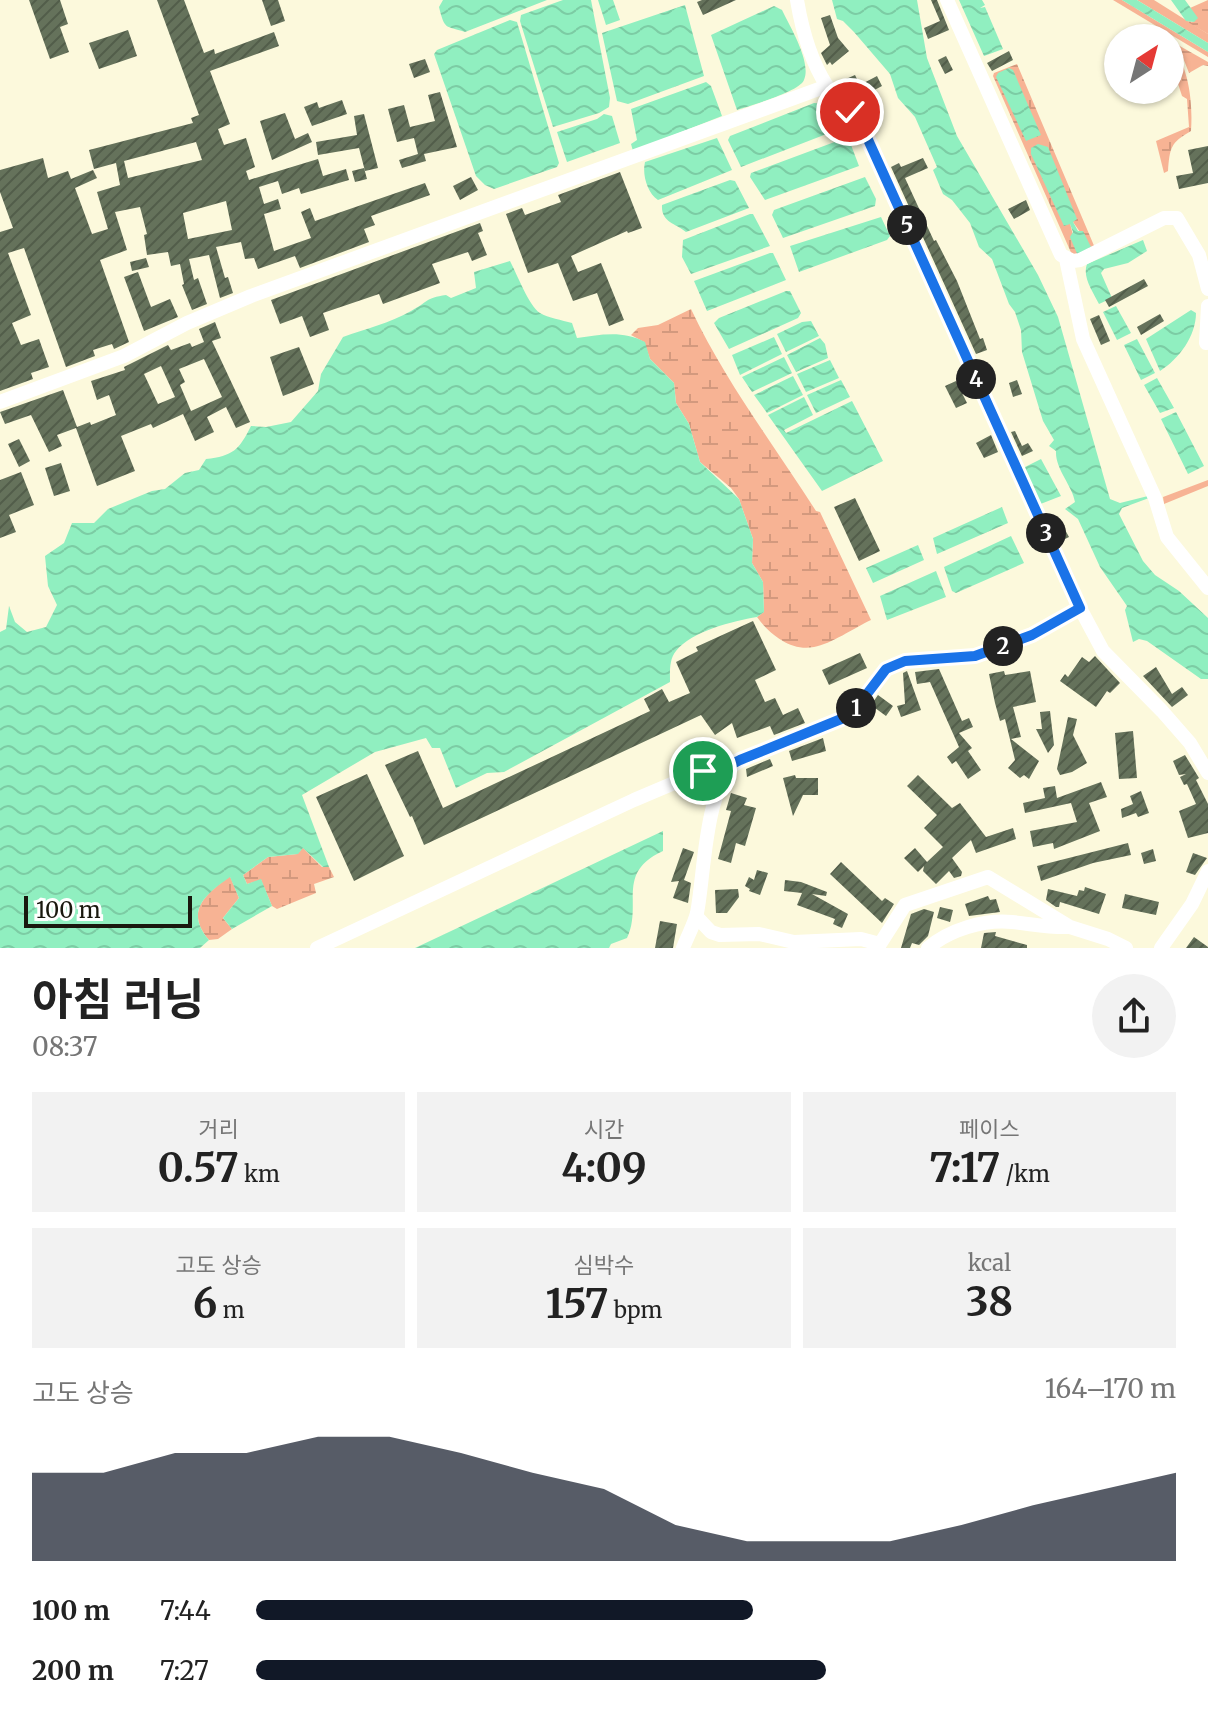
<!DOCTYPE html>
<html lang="ko">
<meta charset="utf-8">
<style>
:root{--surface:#fff;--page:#f2f2f2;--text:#222;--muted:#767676;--accent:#111827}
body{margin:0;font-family:Merriweather,"Noto Sans KR",serif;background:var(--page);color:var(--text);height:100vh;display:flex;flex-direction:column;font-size:30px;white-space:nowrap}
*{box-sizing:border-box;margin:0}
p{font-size:26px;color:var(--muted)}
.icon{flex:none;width:44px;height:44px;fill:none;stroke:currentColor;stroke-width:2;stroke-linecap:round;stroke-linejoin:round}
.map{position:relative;height:948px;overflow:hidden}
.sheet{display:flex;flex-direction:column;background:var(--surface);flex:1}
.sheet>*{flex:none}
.needle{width:52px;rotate:36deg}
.fabs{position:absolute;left:1104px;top:24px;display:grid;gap:16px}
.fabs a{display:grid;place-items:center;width:80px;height:80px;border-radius:50%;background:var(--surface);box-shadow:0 2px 6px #0004;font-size:40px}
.scale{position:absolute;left:24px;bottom:20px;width:168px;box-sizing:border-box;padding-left:8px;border:4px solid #19180e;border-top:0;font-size:22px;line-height:28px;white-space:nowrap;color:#19180e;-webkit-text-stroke:6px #fff;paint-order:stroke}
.pin{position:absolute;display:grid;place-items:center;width:68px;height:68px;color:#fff;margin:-34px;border:4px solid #fff;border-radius:50%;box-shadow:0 2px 8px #0007}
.km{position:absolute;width:40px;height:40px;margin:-20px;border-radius:50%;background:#222;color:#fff;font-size:22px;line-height:40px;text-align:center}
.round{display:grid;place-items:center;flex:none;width:84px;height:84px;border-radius:42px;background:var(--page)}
.headline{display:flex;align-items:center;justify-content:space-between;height:136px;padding:0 32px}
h1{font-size:44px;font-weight:700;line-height:60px}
.figures{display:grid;grid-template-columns:repeat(3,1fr);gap:12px;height:136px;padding:8px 32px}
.figures div{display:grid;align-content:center;border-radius:0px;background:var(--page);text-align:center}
.figures b{font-size:40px;font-weight:700}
.figures small{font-size:22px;font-weight:400}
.figures p{font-size:22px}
.chart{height:224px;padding:16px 32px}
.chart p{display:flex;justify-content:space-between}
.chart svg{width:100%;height:144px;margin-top:8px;fill:var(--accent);opacity:.7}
ul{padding:0 32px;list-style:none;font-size:26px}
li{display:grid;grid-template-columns:128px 96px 1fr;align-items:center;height:60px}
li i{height:20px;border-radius:10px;background:var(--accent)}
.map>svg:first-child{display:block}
</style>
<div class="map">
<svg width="1208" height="948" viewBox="0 0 1208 948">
<defs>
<pattern id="wetland-marsh" width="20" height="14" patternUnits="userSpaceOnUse" patternTransform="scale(2)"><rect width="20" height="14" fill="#f7b394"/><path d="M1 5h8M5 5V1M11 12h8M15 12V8" fill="none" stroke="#d3997e"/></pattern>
<pattern id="water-waves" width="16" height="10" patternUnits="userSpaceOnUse" patternTransform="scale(2)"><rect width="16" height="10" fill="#90efc0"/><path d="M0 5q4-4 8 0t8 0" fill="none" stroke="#7ccca4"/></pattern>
<pattern id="building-hatch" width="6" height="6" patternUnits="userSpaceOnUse" patternTransform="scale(2)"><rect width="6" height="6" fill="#65725b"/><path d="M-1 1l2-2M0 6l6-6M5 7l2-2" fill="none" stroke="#525d4a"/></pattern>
</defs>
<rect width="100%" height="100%" fill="#fcf9dc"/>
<path fill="#f7b394" d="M 1113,0 L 1122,0 L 1208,52 L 1208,57 Z
M 1137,0 L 1154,0 L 1208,34 L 1208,43 Z
M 1208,480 L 1208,486 L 1164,504 L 1163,497 Z"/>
<path fill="url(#wetland-marsh)" d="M 1208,0 L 1208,34 L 1186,21 L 1194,22 L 1190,8 Z
M 1170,43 C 1189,66 1193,102 1191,131 C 1170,143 1170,148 1168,171 L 1164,173 L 1156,141 L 1189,127 L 1187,99 L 1182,96 L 1170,59 Z
M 1178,45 L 1208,62 L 1208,66 L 1203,65 L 1189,73 Z
M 1017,64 L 1095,248 L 1092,249 L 1073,222 L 1064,225 L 1070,223 L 1078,256 L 1073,257 L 993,76 L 994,73 Z
M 691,309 C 725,381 773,444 816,511 L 820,512 L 871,620 C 854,628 831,644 814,647 C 791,652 768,633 757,617 L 764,612 L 763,582 L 752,563 L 753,539 L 739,499 L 731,488 L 700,462 L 689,424 L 676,403 L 674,383 L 650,359 L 644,342 L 631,335 L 638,328 L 658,325 Z
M 303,848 L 322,867 L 329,867 L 334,877 L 314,884 L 316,893 L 277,909 L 272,906 L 261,880 L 247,884 L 243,875 L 268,857 L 297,854 Z
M 230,876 L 239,898 L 223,918 L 232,929 L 218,939 L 209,940 C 184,911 206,894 230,876 Z"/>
<path fill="url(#water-waves)" d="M 443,0 L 547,0 L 465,32 C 445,25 445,31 439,7 Z
M 563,0 L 591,0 L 610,98 L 609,107 L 599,113 L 553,127 L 520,21 L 521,15 Z
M 598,0 L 613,0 L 620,20 L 606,25 Z
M 832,0 L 917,0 L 927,58 L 957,136 L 1038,275 L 1058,317 L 1110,499 L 1120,503 L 1148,496 L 1149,498 L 1122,508 L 1119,514 L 1143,561 L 1155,575 L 1179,591 L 1208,618 L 1208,679 L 1201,679 L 1147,641 L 1139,639 L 1133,642 L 1125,610 L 1127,606 L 1100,567 L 1078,519 L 1065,509 L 1075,502 C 1072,485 1055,469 1056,451 L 1049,446 L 1054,440 L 1043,421 L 1022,352 L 1021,330 L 1015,312 L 1009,304 L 992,259 L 979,247 L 970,223 L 952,200 L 943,194 L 933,170 L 937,167 L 915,117 L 898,98 L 890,74 L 854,32 L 843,21 L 837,19 Z
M 959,0 L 982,0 L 985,5 L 980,8 L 985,7 L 1003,49 L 984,56 Z
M 1122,0 L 1137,0 L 1208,43 L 1208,52 Z
M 1171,0 L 1185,0 L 1198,18 L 1194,22 L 1186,21 Z
M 685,5 L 704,76 L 628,104 L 617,101 L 602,33 Z
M 774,6 L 782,10 C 789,25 812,62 804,80 C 799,92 751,105 737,110 L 711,35 Z
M 510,20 L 517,22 L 559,163 L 557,167 L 494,189 L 485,185 L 476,176 L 434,54 L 437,50 Z
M 1009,68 L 1013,70 L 1041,135 L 1026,141 L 996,77 L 998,73 Z
M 706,82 L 711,86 L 722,116 L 633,151 L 631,144 L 637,140 L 631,109 Z
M 814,103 C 830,103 835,115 842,128 L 741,167 L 728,140 L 730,136 Z
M 604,114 L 612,116 L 620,143 L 567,162 L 557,132 L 597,119 Z
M 848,137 L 859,166 L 765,200 L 750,177 L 751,173 Z
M 717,138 L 732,170 L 658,200 C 647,193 642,174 645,162 Z
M 1038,144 L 1048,147 L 1077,219 L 1073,222 L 1078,231 L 1083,231 L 1092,249 L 1078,256 L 1070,237 L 1073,232 L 1070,224 L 1064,226 L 1031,154 L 1031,148 Z
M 865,177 L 876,199 L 875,206 L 783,238 L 772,215 L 774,210 Z
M 730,180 L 735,181 L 749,208 L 686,232 C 675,223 661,222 662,205 Z
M 750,214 L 753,214 L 770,246 L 691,274 L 682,257 L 683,240 Z
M 881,217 L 890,236 L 887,240 L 799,272 L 790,246 Z
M 1143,240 L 1147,251 L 1128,263 L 1104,269 L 1101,273 L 1112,298 L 1099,304 C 1093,292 1082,277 1087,264 Z
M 770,253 L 773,253 L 786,280 L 707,311 L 694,281 Z
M 510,261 C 517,274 529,306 540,313 C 548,318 562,320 572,323 L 577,338 C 601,335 622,330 645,342 L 650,359 L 674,383 L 676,403 L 689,424 L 700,462 L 739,499 L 753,539 L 752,563 L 763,582 L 764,612 L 757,617 C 733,621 692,631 676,651 C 669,659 670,672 670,682 L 504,772 L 487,773 L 456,788 L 440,748 L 432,748 L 426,738 L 375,752 L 302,795 L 329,867 L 323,867 L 303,848 L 298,854 L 268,857 L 243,875 L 247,884 L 261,879 L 272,906 L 232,929 L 223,918 L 239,898 L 230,877 C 206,894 184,911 209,940 L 200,948 L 0,948 L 0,632 L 6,629 L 9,606 L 15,622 L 27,632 L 46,627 L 57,605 L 48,586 L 45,556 L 64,543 L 72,523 L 94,523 L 108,509 L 152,491 L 165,489 L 185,473 L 199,470 L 206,459 C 233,456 239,450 251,426 L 266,427 L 291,422 L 318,391 L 321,374 L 343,337 C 365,329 390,323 411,311 C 428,302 425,298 446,295 L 451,298 L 476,288 L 474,272 Z
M 786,291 L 790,291 L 801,313 L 798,318 L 729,349 L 714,323 L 719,318 Z
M 1116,306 L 1131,333 L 1117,340 L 1103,312 Z
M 1191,310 L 1196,313 C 1196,336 1179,359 1160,371 L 1146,339 Z
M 811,321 L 819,336 L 786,352 L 777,334 L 802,322 Z
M 774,337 L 782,354 L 740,375 L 732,355 Z
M 820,338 L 825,344 L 828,358 L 796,372 L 787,355 Z
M 1137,339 L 1155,373 L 1141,380 L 1124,345 Z
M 784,357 L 792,373 L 752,392 L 742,377 Z
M 830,360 L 839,378 L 806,392 L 797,374 Z
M 793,376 L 803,395 L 767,413 L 754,395 Z
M 1157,378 L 1174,408 L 1160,413 L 1144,385 Z
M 841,380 L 850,397 L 816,413 L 807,395 Z
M 804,397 L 813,415 L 784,430 L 786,433 L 852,401 L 883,461 L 822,491 L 768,415 Z
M 1176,412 L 1204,466 L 1188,474 L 1161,419 Z
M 1041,459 L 1061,496 L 1038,505 L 1035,491 L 1023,468 Z
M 1002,507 L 1008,523 L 937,554 L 933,538 Z
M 1011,536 L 1024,563 L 956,593 L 952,591 L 944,567 Z
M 918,545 L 924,560 L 873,583 L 866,568 Z
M 936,571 L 946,597 L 887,620 L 880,596 Z
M 663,831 L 663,851 C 615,873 643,904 627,938 L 611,944 L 609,948 L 415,948 Z"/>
<path fill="url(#building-hatch)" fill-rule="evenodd" d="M 29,0 L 60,0 L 68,24 L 60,27 L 69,52 L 50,59 Z
M 157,0 L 184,0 L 204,53 L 214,49 L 215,54 L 274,32 L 279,46 L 210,71 L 230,124 L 218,129 L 224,145 L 246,138 L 255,167 L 246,171 L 249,180 L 318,159 L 323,176 L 346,169 L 349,180 L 301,194 L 299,188 L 282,194 L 278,181 L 259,187 L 264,204 L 278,199 L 281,209 L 264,214 L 274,251 L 311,238 L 301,212 L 310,208 L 315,221 L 425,183 L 430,195 L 371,216 L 375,225 L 364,229 L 369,242 L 300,268 L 295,256 L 258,269 L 254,258 L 245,259 L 241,242 L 216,247 L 225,278 L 228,277 L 233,293 L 220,298 L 209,255 L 189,259 L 194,280 L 198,278 L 207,304 L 192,310 L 182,285 L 184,284 L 180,264 L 171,266 L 168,252 L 147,255 L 144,235 L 147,234 L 140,207 L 115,212 L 127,250 L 100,260 L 129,342 L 114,349 L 112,344 L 93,350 L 95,356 L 66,367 L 24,248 L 8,253 L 31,315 L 12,323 L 21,345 L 39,339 L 49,367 L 31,373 L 33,379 L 0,391 L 0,232 L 13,228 L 0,192 L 0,170 L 43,158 L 48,178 L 68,171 L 71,179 L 93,170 L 97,178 L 75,188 L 92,234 L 108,229 L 97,192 L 120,185 L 116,163 L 94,169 L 89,150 L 193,123 L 191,118 L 199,115 ZM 196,142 L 202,160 L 128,178 L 124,161 ZM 226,201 L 232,230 L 188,239 L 183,213 Z
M 262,0 L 278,0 L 285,21 L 271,26 Z
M 702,0 L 736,0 L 703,15 L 697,2 Z
M 931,0 L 937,0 L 949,30 L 928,39 L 924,28 L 940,21 Z
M 830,15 L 838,38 L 849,51 L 832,65 L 830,62 L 827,65 L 821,53 L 830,45 L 821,18 Z
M 128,30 L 137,56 L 99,69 L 89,43 Z
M 1009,51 L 1013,60 L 992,71 L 987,63 Z
M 946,56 L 953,70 L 945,74 L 938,60 Z
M 425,59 L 430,72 L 414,78 L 409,64 Z
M 855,75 L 860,85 L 877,76 L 882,86 L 865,95 L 869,102 L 860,107 L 846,79 Z
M 440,92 L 457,147 L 424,154 L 426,161 L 402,168 L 399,160 L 418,154 L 414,138 L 397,142 L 388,109 L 404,105 L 410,127 L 435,121 L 428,95 Z
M 342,100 L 347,114 L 312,126 L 304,107 L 317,102 L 319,108 Z
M 285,113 L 295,139 L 308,133 L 312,142 L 272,160 L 260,121 Z
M 364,114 L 378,168 L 365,171 L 359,148 L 318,155 L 316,142 L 357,135 L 354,116 Z
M 1208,146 L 1208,183 L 1179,189 L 1176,176 L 1193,173 L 1188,150 Z
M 923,158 L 928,168 L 905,178 L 934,241 L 936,240 L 957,281 L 980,339 L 983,338 L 987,350 L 976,354 L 891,167 L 899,163 L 901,167 Z
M 364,168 L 367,179 L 355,182 L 352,171 Z
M 620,172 L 642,228 L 628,233 L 627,231 L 571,256 L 578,272 L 601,263 L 624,320 L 609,326 L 597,293 L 573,301 L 558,263 L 528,273 L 506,214 L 522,208 L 525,215 L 561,202 L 558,195 Z
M 471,177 L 478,190 L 460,200 L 453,186 Z
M 1026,200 L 1030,210 L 1014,219 L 1008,209 Z
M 480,223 L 483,231 L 478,233 L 487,255 L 472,261 L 468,252 L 432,264 L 440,283 L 383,304 L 379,294 L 323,313 L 329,330 L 310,337 L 302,316 L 280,324 L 271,300 Z
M 146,258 L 149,267 L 132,271 L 130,262 Z
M 138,272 L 151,307 L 170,299 L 178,317 L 144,331 L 124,277 Z
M 1144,279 L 1148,286 L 1109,307 L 1105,300 Z
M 1160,314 L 1164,321 L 1141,335 L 1137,327 Z
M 1099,315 L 1110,341 L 1101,345 L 1090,319 Z
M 215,322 L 221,338 L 212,341 L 250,422 L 236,428 L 226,407 L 207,417 L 214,432 L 195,441 L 183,414 L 153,428 L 151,424 L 121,436 L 135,471 L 97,486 L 76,428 L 57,435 L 62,446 L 49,452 L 31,415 L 5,424 L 0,412 L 63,390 L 77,427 L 90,422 L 91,425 L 116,415 L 109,395 L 97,400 L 91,381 L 125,370 L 124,367 L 168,345 L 171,350 L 190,343 L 192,347 L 204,342 L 199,329 ZM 204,359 L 222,397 L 191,411 L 180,385 L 185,382 L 179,369 ZM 161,366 L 175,397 L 158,404 L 144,374 Z
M 299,347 L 314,384 L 283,396 L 270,357 Z
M 1017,380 L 1022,394 L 1013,397 L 1009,383 Z
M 956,381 L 967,403 L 956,408 L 945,386 Z
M 1015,431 L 1022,446 L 1028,443 L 1033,451 L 1022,456 L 1011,432 Z
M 991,435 L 998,452 L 984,458 L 976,443 Z
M 19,439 L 30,461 L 19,467 L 8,444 Z
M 61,463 L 70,491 L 54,496 L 45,468 Z
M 21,472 L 34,505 L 9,515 L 16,532 L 0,538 L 0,480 Z
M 855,498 L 880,551 L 859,561 L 834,507 Z
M 1058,517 L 1069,537 L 1061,541 L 1051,521 Z
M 753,621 L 776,670 L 755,680 L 765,702 L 775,698 L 783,715 L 798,708 L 805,723 L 774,735 L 770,726 L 737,738 L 732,723 L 715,735 L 701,715 L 424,845 L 412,816 L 410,817 L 385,765 L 418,751 L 443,808 L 650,711 L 644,699 L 662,689 L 669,702 L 690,693 L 676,662 L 698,651 L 696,647 Z
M 860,653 L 867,668 L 829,685 L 822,670 Z
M 1095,656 L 1120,683 L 1110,693 L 1107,691 L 1096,707 L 1060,681 L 1065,674 L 1068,677 L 1082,657 L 1089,662 Z
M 1156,667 L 1172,694 L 1182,687 L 1188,695 L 1172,707 L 1143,676 Z
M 939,669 L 962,721 L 969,718 L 973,727 L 959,733 L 972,748 L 968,751 L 981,770 L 968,779 L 956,761 L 952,764 L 947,757 L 959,747 L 930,682 L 917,684 L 915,672 Z
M 907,671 L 921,710 L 901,717 L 897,706 L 905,704 L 903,673 Z
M 1004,671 L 1005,675 L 1030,671 L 1036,702 L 1013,707 L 1021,737 L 1011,739 L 1039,761 L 1029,779 L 1024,775 L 1020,778 L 1008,768 L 1015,760 L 1005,719 L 1000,721 L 995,703 L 989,674 Z
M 878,695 L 893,706 L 886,716 L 871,705 Z
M 1050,711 L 1054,745 L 1048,753 L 1036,729 L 1042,729 L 1040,712 Z
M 1068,717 L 1077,719 L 1073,735 L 1087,763 L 1072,772 L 1060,775 L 1057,769 Z
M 1133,731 L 1137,778 L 1119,779 L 1115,733 Z
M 823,738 L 826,751 L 792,761 L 789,751 Z
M 1185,755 L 1199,778 L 1196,780 L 1208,804 L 1208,833 L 1188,838 L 1179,811 L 1196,804 L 1187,784 L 1184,785 L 1180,777 L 1186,774 L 1179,775 L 1173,761 Z
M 770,759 L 773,766 L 747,777 L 746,769 Z
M 367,774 L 404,856 L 354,881 L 316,797 Z
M 795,775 L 796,778 L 818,778 L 818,795 L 803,795 L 793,816 L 783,778 Z
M 918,775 L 952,808 L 960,803 L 986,837 L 1013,828 L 1016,839 L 976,853 L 971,840 L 952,858 L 962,872 L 961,876 L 954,878 L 949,871 L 936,884 L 923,871 L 924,866 L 918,872 L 904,858 L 915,848 L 927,862 L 943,847 L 924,828 L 937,815 L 907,786 Z
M 1101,782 L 1107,797 L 1089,803 L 1100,831 L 1054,849 L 1053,843 L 1033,847 L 1030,831 L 1077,822 L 1071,803 L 1025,813 L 1023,803 L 1045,798 L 1043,788 L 1055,786 L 1057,798 Z
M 1141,791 L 1149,813 L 1138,817 L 1136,813 L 1122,818 L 1121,809 L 1133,804 L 1130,796 Z
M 731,793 L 747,798 L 744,805 L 756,808 L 745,846 L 736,843 L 731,863 L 718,859 L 731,811 L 726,810 Z
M 1128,843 L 1131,855 L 1093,863 L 1041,881 L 1037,866 Z
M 683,848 L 694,852 L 684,880 L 691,883 L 688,903 L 673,898 L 679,881 L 671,882 Z
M 1153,849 L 1156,861 L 1144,864 L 1141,853 Z
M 1193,853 L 1207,858 L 1195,875 L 1186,872 Z
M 841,862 L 882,901 L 885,898 L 894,904 L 882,923 L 830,874 Z
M 757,870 L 768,873 L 760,895 L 749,891 L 750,889 L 745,886 L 749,877 L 754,880 Z
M 785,880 L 801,882 L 827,892 L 826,896 L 812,894 L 848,914 L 842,928 L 833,924 L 835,919 L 797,905 L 802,893 L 784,891 Z
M 1085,887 L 1106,894 L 1099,914 L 1060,902 L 1059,907 L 1056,907 L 1046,900 L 1048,889 L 1077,896 L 1079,890 L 1084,891 Z
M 738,889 L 739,897 L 727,913 L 716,913 L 715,890 Z
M 1125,894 L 1159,902 L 1156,915 L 1122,908 Z
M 988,896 L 990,900 L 996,899 L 1000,912 L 969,916 L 965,904 Z
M 940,907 L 953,910 L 950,922 L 937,918 Z
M 924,909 L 934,912 L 928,936 L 919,945 L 912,943 L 910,948 L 901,948 L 911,914 Z
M 660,921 L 677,924 L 673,948 L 655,948 Z
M 996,932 L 995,936 L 1027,945 L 1027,948 L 981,948 L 984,933 Z
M 1194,937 L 1208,947 L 1208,948 L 1186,948 Z"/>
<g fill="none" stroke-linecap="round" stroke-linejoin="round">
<path stroke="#fff" stroke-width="14" d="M 947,0 L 1061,255 L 1073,261 L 1080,260 L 1164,218 L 1177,218 L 1199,255 L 1208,289
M 827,86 L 865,133 L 1080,608 L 1103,651 L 1162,711 L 1190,743 L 1208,773
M 1066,259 L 1083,339 L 1155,498 L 1167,537 L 1208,588
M 1206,343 L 1208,306
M 0,402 L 124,356 L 187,323 L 251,296 L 827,86 C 810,60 802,30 797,0
M 696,916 L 711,932 L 720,935 L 759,934 L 794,942 L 861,939 L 880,944 L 905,905 L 988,877 L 1070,927 L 1108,939 L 1126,948
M 317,948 L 634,800 L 714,766 L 729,767
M 683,948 C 687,937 694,925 697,913 C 705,873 704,783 740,760 L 851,715 L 886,669 L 905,661 L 975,656 L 1032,635 L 1080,608
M 928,948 C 949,930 984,919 1012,922 C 1032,924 1050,928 1069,927
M 1161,948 L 1192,904 L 1208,871"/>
</g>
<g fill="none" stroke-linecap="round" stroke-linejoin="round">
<defs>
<path id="route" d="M 703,771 C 717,765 727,768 740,760 L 851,715 L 886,669 L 905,661 L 975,656 L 1032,635 L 1080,608 L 865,133 L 850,112"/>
</defs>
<use href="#route" stroke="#fff" stroke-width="16"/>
<use href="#route" stroke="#1a73e8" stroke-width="10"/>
</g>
</svg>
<div class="fabs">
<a><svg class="needle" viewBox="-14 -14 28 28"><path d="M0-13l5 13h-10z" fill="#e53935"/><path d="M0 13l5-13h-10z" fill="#767676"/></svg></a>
</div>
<div class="scale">100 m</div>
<div class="pin" style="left:703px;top:771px;background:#1e9e55"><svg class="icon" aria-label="arrive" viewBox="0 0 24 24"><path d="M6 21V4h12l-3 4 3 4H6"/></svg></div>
<div class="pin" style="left:850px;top:112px;background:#d93025"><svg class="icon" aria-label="check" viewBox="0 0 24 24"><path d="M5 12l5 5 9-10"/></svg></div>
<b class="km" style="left:856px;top:708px">1</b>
<b class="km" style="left:1003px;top:646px">2</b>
<b class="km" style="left:1046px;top:533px">3</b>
<b class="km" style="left:976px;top:379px">4</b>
<b class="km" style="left:907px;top:225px">5</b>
</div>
<section class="sheet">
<div class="headline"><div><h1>아침 러닝</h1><p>08:37</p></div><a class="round"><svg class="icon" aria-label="share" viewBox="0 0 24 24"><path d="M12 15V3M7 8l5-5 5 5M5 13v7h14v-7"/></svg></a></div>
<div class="figures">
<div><p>거리</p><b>0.57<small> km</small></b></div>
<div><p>시간</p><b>4:09</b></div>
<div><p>페이스</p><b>7:17<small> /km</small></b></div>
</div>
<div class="figures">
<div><p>고도 상승</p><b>6<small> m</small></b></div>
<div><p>심박수</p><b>157<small> bpm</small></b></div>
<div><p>kcal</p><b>38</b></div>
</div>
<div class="chart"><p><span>고도 상승</span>164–170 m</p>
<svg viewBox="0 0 160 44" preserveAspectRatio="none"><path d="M0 44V17L10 17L20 11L30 11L40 6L50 6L60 11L70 17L80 22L90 33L100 38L110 38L120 38L130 33L140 27L150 22L160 17V44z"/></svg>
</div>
<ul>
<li><b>100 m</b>7:44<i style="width:54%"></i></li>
<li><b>200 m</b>7:27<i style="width:62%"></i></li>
</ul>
</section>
